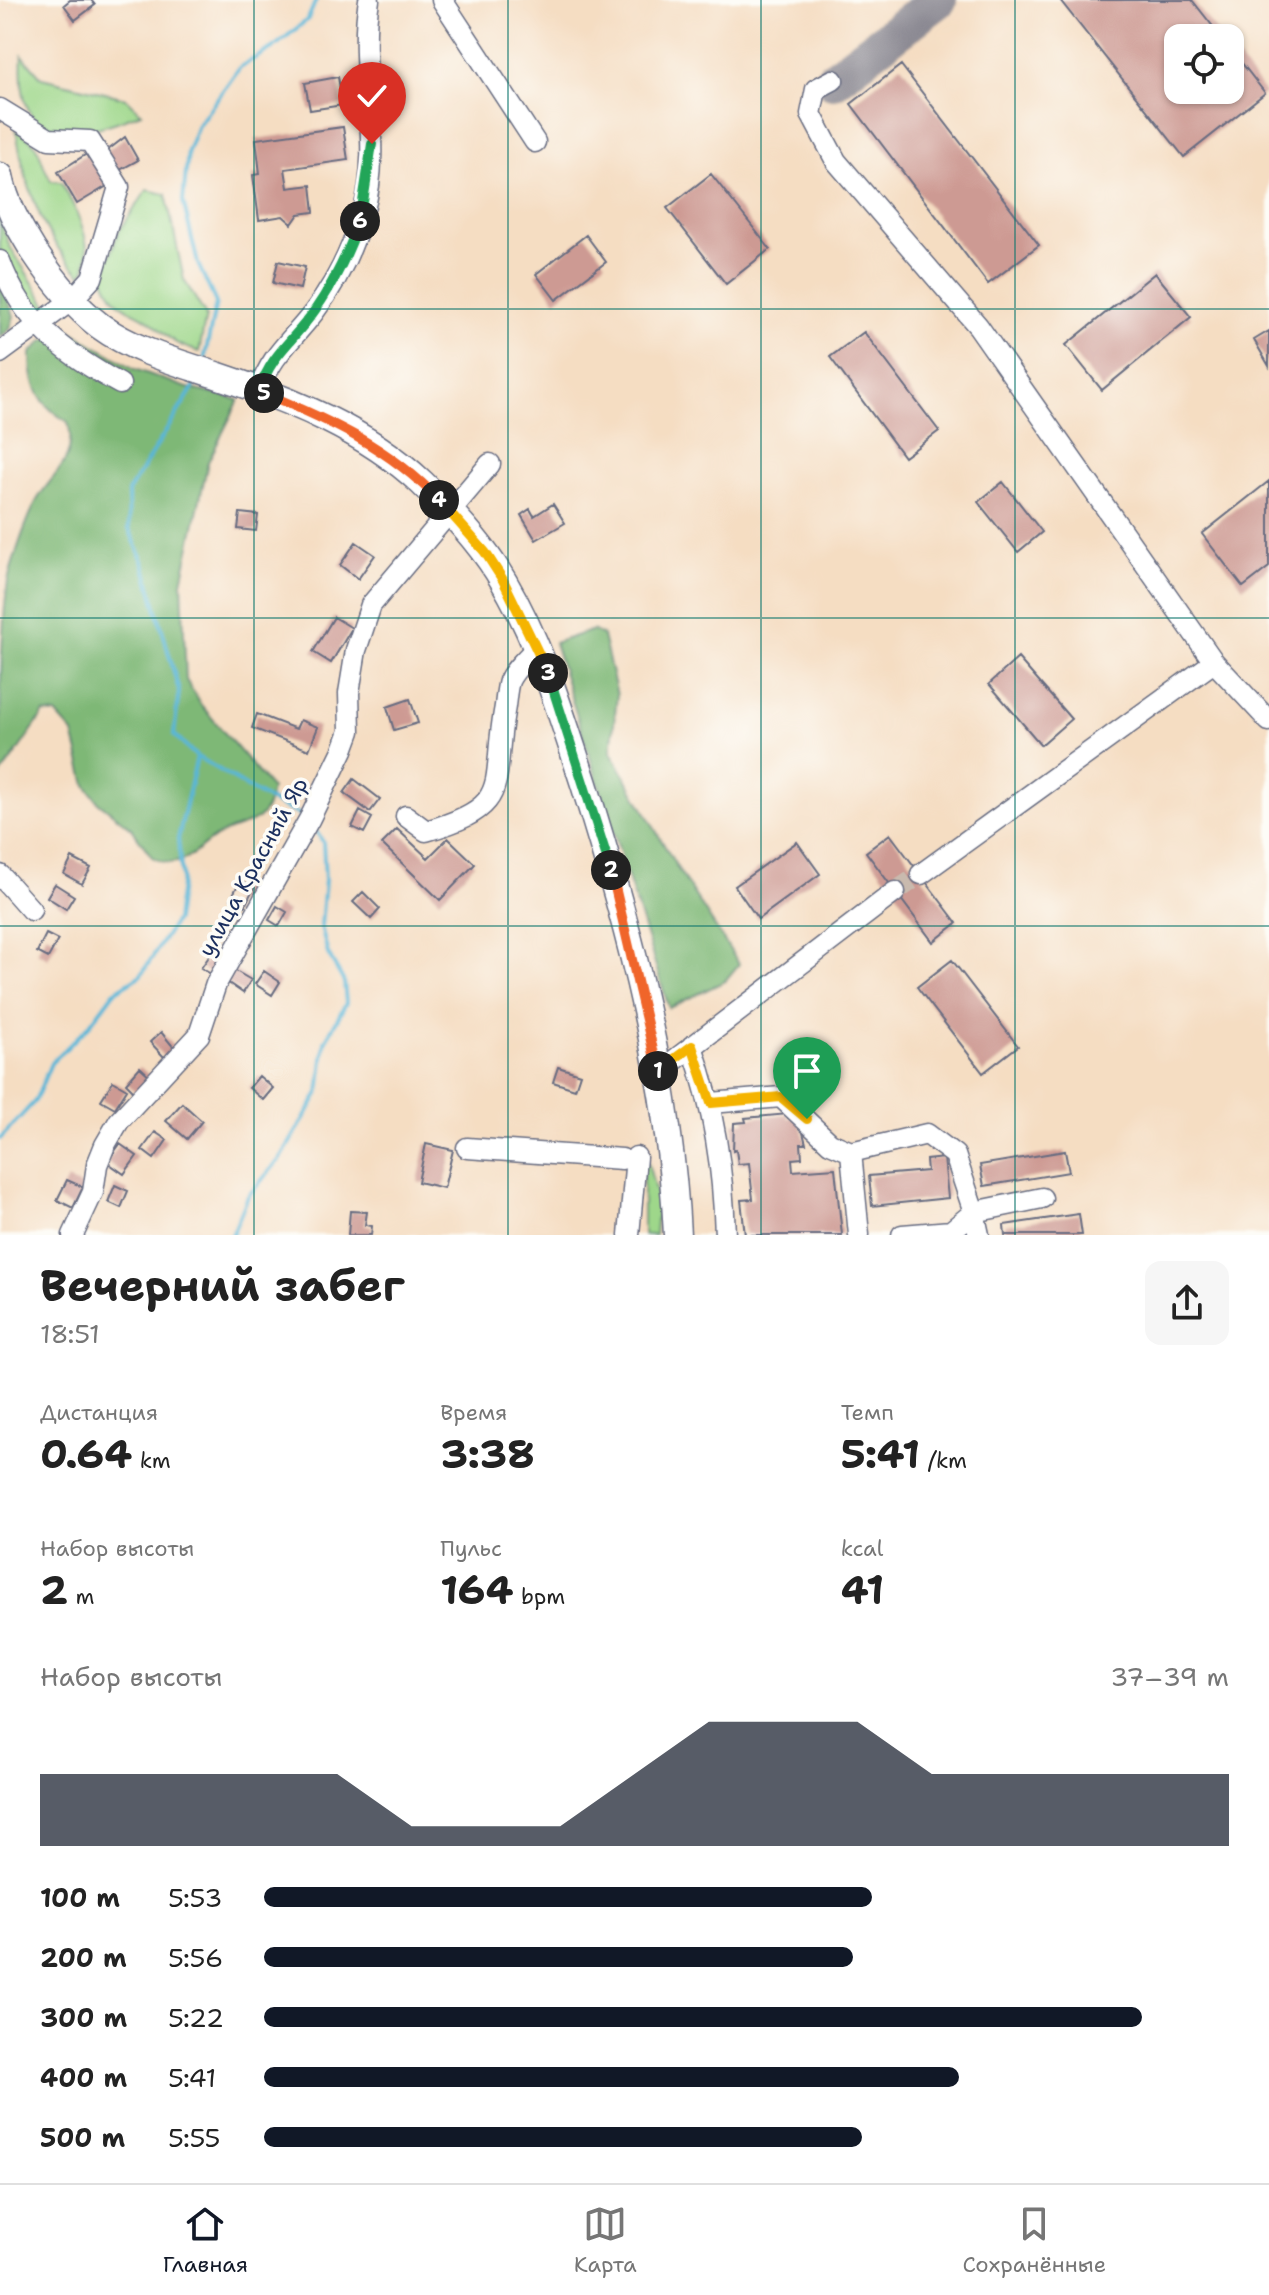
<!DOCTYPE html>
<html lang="ru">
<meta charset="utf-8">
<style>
:root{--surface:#fff;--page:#f6f6f6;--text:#222;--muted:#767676;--line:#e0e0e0;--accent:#111827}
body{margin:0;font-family:"Shantell Sans",sans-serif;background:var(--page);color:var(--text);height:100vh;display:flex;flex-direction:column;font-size:30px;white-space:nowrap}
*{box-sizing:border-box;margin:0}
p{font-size:26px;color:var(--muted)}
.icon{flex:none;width:44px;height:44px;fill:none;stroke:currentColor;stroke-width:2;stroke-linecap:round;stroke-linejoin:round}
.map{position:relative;height:1235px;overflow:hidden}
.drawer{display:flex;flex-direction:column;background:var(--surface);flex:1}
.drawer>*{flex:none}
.tools{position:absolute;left:1164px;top:24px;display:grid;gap:16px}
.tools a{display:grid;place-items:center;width:80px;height:80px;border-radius:16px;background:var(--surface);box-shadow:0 2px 6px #0004;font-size:40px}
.pin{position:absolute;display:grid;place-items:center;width:68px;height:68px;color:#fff;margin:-82px -34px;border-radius:50% 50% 50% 0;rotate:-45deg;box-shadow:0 0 8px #0007}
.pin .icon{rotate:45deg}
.km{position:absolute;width:40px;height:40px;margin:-20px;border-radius:50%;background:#222;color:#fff;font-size:22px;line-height:40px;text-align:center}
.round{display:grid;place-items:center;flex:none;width:84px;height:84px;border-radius:16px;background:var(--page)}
.headline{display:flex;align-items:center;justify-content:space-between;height:136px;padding:0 40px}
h1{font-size:44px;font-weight:700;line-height:60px}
.figures{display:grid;grid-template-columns:repeat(3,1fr);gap:12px;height:136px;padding:8px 40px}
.figures div{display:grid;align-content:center}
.figures b{font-size:40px;font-weight:700}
.figures small{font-size:22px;font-weight:400}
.figures p{font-size:22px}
.chart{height:224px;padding:16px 40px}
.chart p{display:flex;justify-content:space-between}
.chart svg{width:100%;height:144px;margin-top:8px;fill:var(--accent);opacity:.7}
ul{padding:0 40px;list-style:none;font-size:26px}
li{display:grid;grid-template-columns:128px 96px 1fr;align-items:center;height:60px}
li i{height:20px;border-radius:10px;background:var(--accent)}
.dock{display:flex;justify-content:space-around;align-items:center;height:112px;border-top:2px solid var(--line);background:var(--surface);font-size:22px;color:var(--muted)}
.dock a{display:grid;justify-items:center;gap:4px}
.dock .current{color:var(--accent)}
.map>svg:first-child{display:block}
</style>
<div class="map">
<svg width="1269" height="1235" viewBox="0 0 1269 1235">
<rect width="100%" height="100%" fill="#fdfcf7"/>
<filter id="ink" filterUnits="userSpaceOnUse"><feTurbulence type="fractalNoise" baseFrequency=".0125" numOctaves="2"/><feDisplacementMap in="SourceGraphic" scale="16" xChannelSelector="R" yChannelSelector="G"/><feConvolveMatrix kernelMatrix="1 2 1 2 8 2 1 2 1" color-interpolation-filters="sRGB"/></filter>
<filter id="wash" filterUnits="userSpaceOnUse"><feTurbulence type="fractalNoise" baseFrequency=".006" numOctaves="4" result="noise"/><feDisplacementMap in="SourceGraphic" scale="32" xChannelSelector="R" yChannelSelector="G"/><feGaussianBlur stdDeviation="1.8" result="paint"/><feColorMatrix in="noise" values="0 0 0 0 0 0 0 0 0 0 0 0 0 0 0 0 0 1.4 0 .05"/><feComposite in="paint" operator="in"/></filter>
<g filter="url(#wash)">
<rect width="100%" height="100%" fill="#f5ddc2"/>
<path fill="#9ed78a" stroke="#5c8374" stroke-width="2" d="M 22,55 L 42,78 L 126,98 L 141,113 C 73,140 15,153 22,55 Z
M 16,130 C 45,145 36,155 51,181 L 61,182 C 74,205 98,249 82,275 C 42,240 24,179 16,130 Z
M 147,190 L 166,194 L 184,280 L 206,316 L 199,352 C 173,343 176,344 157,327 C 131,304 120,317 103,277 L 118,233 Z
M 0,219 L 9,245 L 50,310 L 34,314 L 0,253 Z
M 648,1163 L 658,1201 L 655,1235 L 643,1235 L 643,1166 Z"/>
<path fill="#7eb876" stroke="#4c746a" stroke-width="2" d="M 0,279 L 14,316 L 10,329 L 0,337 Z
M 69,330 L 135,369 L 184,387 L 239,400 L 208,462 L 182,582 L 186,680 L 201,705 L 271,788 C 267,828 247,820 219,835 C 197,846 183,875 152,857 L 131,828 L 98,802 L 86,785 L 73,733 L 56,714 L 44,713 L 0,776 C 0,716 0,637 8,580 C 15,555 24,527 35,504 C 49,475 79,463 68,422 C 40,406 30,386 31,353 L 43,341 Z
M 593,630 L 603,636 L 617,695 L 611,752 L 679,871 L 739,964 L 725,981 L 669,1008 L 554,643 Z"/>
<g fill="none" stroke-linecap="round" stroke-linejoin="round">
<path stroke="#59b6d7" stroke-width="4" d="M 204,361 L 216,303 L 198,264 L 183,201 L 188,151 L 198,125 L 240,67 L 274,47 L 308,19 L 316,0
M 197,757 C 233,776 266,803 304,816
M 0,1139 L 35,1101 L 51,1063 L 88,1027 L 114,992 L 141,975 L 176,920 L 182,878 L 178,839 L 197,757 L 174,735 L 179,691 L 144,563 L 129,529 L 128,492 L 198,380
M 232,1235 L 248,1196 L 281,1158 L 319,1093 L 325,1042 L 346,1003 L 344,982 L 328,954 L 321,926 L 325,880 L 323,842 L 312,825"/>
<path stroke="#888690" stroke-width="38" d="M 833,80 L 938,0"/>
</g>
<g id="blocks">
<path fill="#cd9a93" d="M 70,0 L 91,0 L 95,5 L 75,20 L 64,5 Z
M 1060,0 L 1192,0 L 1222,38 L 1178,38 L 1178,90 L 1230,90 L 1230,48 L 1265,93 L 1184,157 Z
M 901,65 L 1039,245 L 988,284 L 851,104 Z
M 338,77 L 343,105 L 310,110 L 305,83 Z
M 343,127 L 348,160 L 285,169 L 288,188 L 311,185 L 314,212 L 299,214 L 292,224 L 283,216 L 259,220 L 253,175 L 260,174 L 256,139 Z
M 125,137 L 138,160 L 120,170 L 112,183 L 77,204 L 58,172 L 90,152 L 95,160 Z
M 711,174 L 770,249 L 726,284 L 667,208 Z
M 586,235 L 606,262 L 556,300 L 536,274 Z
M 278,261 L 305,267 L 300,289 L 273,283 Z
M 1155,273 L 1191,317 L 1102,390 L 1066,345 Z
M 1269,331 L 1269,366 L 1254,340 Z
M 864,332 L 939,431 L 904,457 L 830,357 Z
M 1269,481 L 1269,567 L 1243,587 L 1202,534 Z
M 1003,482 L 1042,532 L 1018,552 L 978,502 Z
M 553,504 L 565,523 L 536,540 L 521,515 L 530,509 L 534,516 Z
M 240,513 L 258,515 L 256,531 L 238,529 Z
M 356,542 L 375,555 L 358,579 L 340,565 Z
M 334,617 L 352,628 L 331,663 L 313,652 Z
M 1018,658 L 1071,719 L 1041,745 L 989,684 Z
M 410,699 L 418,723 L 394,730 L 387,707 Z
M 257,714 L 296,729 L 300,720 L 318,727 L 309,750 L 252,728 Z
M 354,779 L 380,799 L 370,812 L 344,793 Z
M 360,811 L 372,818 L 364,833 L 352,827 Z
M 397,829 L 428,858 L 448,838 L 475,864 L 440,900 L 382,844 Z
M 890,834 L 957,923 L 933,942 L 866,852 Z
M 797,842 L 820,874 L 758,919 L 735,886 Z
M 72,858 L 91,868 L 82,884 L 64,874 Z
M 240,880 L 254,887 L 245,906 L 231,899 Z
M 55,884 L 74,896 L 66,909 L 47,897 Z
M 363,892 L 380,909 L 371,919 L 353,902 Z
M 277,906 L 287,912 L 279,926 L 269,920 Z
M 46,934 L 58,940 L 48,958 L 37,952 Z
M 213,951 L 222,957 L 211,974 L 201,968 Z
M 952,960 L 1018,1046 L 983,1073 L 917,987 Z
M 234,970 L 251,980 L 243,993 L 227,982 Z
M 264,971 L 280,982 L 272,995 L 255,984 Z
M 161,1032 L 175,1049 L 165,1058 L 150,1042 Z
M 140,1067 L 152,1078 L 137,1094 L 126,1083 Z
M 558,1067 L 580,1074 L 575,1089 L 553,1082 Z
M 259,1076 L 273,1088 L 263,1100 L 249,1088 Z
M 113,1081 L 127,1089 L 115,1108 L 101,1100 Z
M 182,1103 L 202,1121 L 187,1139 L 166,1121 Z
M 788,1114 L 788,1118 L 799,1117 L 806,1144 L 801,1144 L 802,1158 L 792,1159 L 793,1171 L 835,1168 L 842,1235 L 745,1235 L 741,1200 L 753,1199 L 749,1163 L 738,1164 L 736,1150 L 733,1151 L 734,1123 L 746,1122 L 745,1118 Z
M 155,1132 L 167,1140 L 154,1159 L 142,1150 Z
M 120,1144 L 137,1156 L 124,1174 L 107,1162 Z
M 426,1144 L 453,1150 L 444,1188 L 418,1182 Z
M 1065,1151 L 1069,1172 L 984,1186 L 980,1165 Z
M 944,1158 L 948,1198 L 872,1206 L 869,1176 L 927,1171 L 926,1160 Z
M 67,1180 L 83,1187 L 73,1208 L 57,1200 Z
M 115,1185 L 128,1191 L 121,1208 L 108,1202 Z
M 350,1211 L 367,1212 L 365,1225 L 372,1226 L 371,1235 L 348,1235 Z
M 1079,1214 L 1082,1235 L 1005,1235 L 1004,1225 Z"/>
</g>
</g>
<g filter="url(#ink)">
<use href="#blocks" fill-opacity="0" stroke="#676c81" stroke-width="2"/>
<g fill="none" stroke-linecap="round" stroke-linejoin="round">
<path stroke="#c9baae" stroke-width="20" stroke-dasharray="20 10" stroke-linecap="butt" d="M 895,892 L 921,874"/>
<defs>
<path id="minor" d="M 442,0 L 535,142
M 833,80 L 816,89 L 811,114 L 836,161 L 978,326 L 1214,662
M 0,109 L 49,139 L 90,141 L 119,187 L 92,278 L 72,300 L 0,353
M 0,261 C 21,321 67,355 120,384
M 259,391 C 272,353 291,342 314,312 C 336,283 353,247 363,213 C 384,144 357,70 369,0
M 406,816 L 426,831 C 514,806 491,786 504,712 C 506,703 506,690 509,681 C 514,669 528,657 537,647
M 921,874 L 1214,662 L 1269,721
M 0,875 L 31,910
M 692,1046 C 714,1110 723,1168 725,1235
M 659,1072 L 895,892
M 711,1103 L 781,1097 L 830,1143 L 851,1152
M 467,1148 L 622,1159
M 73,1235 L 93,1192 L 97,1165 L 105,1145 L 119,1121 L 199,1035 L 216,984 L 310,818 L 343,750 L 350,731 L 349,693 L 356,650 L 371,605 L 490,464
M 629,1235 L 636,1157
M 859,1235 L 851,1152 L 927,1134 L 955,1155 L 974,1212 L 1042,1198
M 902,1235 L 951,1231 L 974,1212 L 979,1235"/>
<path id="major" d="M 0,176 C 5,203 19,227 33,250 C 51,277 74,306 100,326 C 134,351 180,363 219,376 C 291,400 366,430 422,483 C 452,512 483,545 504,582 C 541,645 561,714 584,784 C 630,930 670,1081 677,1235"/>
</defs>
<use href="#minor" stroke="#676c81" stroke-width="23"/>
<use href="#major" stroke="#676c81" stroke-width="29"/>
<use href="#minor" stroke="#fff" stroke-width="20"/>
<use href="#major" stroke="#fff" stroke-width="26"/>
</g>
</g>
<g fill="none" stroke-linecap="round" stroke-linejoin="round" filter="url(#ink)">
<defs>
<path id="split-1" d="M 658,1071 L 692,1046 L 711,1103 L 781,1097 L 807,1119"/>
<path id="split-2" d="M 611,870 L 658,1071"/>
<path id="split-3" d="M 548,673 L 611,870"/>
<path id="split-4" d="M 439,500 L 485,552 L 503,580 L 548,673"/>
<path id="split-5" d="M 264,393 C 329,420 390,448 439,500"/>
<path id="split-6" d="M 264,393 L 259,391 C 272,352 293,342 315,310 C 335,282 348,252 360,221"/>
<path id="split-7" d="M 360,221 L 372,144"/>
</defs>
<use href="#split-1" stroke="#fff" stroke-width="16"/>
<use href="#split-2" stroke="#fff" stroke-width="16"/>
<use href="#split-3" stroke="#fff" stroke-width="16"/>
<use href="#split-4" stroke="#fff" stroke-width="16"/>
<use href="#split-5" stroke="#fff" stroke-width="16"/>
<use href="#split-6" stroke="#fff" stroke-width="16"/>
<use href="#split-7" stroke="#fff" stroke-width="16"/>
<use href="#split-1" stroke="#f5b400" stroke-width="10"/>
<use href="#split-2" stroke="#f0652b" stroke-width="10"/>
<use href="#split-3" stroke="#22a559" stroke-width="10"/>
<use href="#split-4" stroke="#f5b400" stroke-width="10"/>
<use href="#split-5" stroke="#f0652b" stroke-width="10"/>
<use href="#split-6" stroke="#22a559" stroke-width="10"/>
<use href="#split-7" stroke="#22a559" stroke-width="10"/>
</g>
<path fill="none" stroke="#0f766e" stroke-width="2" stroke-opacity="0.55" d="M 254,0 L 254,1235M 508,0 L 508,1235M 761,0 L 761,1235M 1015,0 L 1015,1235M 0,309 L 1269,309M 0,618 L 1269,618M 0,926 L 1269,926"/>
<g text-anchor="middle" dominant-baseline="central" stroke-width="7" stroke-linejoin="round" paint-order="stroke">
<g font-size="22" fill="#1b2f5e" stroke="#fdfcf7">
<text transform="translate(253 867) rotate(-61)">улица Красный Яр</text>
</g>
</g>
</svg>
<div class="tools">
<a><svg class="icon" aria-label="locate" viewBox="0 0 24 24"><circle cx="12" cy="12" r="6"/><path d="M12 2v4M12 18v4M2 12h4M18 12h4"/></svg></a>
</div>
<div class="pin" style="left:807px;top:1119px;background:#1e9e55"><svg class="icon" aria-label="arrive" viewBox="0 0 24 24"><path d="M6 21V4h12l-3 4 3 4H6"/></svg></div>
<div class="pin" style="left:372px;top:144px;background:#d93025"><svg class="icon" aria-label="check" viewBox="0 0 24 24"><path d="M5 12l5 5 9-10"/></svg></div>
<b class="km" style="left:658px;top:1071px">1</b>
<b class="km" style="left:611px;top:870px">2</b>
<b class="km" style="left:548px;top:673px">3</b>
<b class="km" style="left:439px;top:500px">4</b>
<b class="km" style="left:264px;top:393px">5</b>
<b class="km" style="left:360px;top:221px">6</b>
</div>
<section class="drawer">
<div class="headline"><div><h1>Вечерний забег</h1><p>18:51</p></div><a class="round"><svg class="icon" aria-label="share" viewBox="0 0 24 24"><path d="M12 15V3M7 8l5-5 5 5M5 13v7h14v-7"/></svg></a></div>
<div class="figures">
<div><p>Дистанция</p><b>0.64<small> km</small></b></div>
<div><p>Время</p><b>3:38</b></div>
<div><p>Темп</p><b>5:41<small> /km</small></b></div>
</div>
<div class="figures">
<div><p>Набор высоты</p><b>2<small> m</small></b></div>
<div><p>Пульс</p><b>164<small> bpm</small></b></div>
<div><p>kcal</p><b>41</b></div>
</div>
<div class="chart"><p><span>Набор высоты</span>37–39 m</p>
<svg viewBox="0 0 160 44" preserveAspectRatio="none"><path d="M0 44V22L10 22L20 22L30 22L40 22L50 38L60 38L70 38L80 22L90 6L100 6L110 6L120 22L130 22L140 22L150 22L160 22V44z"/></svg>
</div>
<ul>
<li><b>100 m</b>5:53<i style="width:63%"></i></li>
<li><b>200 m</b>5:56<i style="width:61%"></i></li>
<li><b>300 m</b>5:22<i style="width:91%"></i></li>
<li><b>400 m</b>5:41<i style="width:72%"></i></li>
<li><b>500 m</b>5:55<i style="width:62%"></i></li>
</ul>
</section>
<nav class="dock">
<a class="current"><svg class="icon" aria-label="home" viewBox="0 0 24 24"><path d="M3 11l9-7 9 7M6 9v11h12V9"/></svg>Главная</a>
<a><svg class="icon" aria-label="map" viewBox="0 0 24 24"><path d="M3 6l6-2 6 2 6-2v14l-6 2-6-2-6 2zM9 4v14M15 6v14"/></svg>Карта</a>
<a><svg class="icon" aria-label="saved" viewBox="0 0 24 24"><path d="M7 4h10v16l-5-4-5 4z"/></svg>Сохранённые</a>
</nav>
